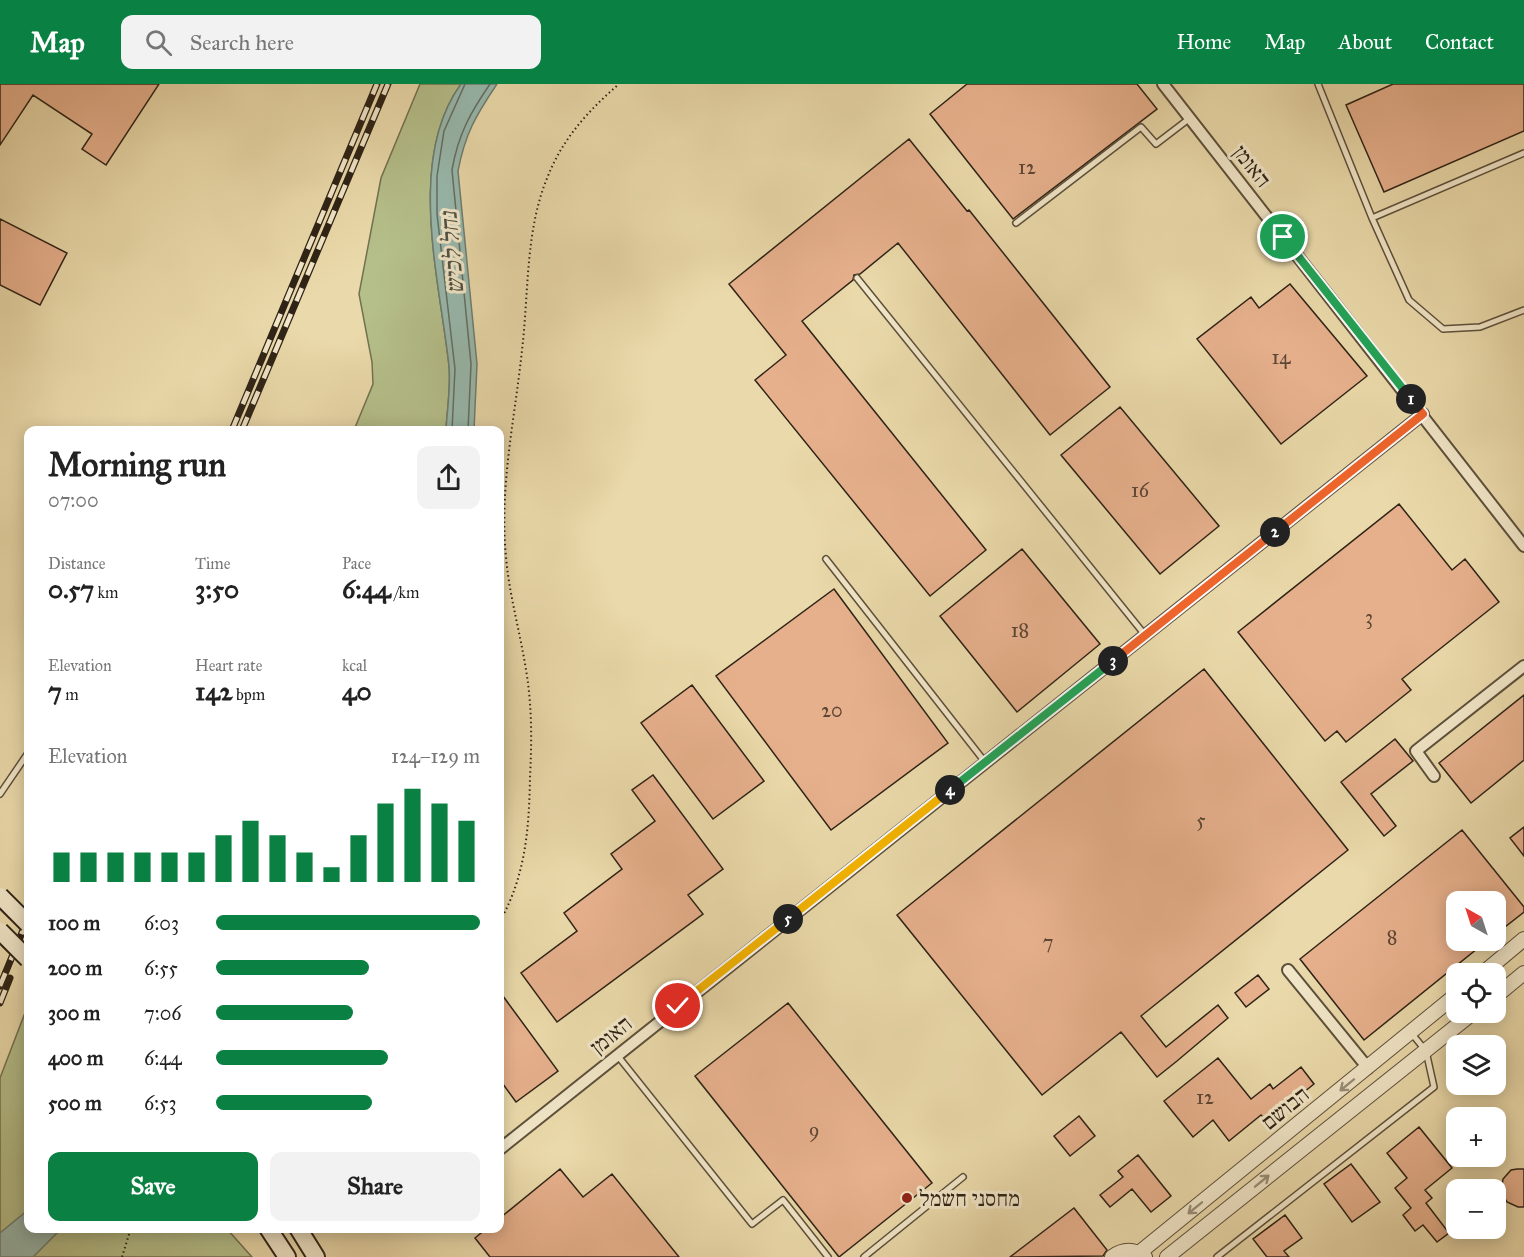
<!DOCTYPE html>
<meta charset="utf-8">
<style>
:root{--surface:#fff;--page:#f2f2f2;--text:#222;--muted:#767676;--accent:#0b8043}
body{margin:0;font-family:"IM FELL Great Primer","Frank Ruhl Libre",serif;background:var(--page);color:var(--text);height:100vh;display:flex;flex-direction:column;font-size:22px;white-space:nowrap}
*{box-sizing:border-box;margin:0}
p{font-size:20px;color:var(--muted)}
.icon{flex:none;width:33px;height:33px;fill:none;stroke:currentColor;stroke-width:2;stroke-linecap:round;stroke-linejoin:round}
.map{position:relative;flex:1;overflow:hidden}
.side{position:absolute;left:24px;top:342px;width:480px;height:807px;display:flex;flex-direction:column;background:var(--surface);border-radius:12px;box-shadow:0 3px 15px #0003}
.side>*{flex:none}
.needle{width:39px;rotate:321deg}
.buttons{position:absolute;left:1446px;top:807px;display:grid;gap:12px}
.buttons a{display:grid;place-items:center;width:60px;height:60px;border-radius:12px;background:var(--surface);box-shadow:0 3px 15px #0003;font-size:30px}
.pin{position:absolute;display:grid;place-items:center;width:51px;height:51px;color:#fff;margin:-26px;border:3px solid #fff;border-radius:50%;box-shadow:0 2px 6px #0007}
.km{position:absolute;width:30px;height:30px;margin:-15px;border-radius:50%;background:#222;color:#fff;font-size:16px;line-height:30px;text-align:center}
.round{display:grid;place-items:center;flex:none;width:63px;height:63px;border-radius:12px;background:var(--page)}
.headline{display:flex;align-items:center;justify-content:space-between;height:102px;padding:0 24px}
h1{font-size:33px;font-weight:700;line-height:45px}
.stats{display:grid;grid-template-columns:repeat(3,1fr);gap:9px;height:102px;padding:6px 24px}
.stats div{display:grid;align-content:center}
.stats b{font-size:26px;font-weight:700}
.stats small{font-size:16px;font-weight:400}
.stats p{font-size:16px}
.chart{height:168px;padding:12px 24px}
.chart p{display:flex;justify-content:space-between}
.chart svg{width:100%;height:108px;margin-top:6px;stroke:var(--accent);stroke-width:6}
.button{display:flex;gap:12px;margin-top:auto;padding:12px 24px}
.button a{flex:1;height:69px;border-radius:12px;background:var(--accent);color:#fff;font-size:24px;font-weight:700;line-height:69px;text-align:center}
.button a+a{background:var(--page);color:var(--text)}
ul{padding:0 24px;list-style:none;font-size:20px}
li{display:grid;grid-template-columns:96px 72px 1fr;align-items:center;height:45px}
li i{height:15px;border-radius:8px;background:var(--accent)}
header{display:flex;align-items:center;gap:36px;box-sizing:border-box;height:84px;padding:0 30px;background:var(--accent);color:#fff}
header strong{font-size:28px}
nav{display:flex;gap:33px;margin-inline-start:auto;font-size:21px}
.search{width:420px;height:54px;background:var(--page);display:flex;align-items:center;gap:15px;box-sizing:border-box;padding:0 21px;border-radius:12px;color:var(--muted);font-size:22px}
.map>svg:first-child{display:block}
</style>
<header>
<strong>Map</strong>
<div class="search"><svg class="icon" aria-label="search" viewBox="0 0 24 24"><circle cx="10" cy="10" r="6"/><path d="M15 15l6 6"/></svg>Search here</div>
<nav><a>Home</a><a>Map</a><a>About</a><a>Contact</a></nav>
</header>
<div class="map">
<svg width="1524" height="1173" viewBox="0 0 1524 1173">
<rect width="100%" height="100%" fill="#ead9aa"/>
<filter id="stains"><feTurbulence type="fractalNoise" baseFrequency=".00333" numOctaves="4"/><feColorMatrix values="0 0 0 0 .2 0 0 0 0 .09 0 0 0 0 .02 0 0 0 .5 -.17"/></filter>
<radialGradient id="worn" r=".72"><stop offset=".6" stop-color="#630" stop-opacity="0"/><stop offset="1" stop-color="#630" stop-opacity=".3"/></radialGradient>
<path fill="#b5bf8a" stroke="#727150" stroke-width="1.5" d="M 420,0 L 461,0 C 406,76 440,197 449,282 C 451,303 447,326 446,346 L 354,346 L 373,300 L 372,278 L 359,210 L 381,94 Z
M 28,921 L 28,1144 L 227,1145 L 252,1173 L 0,1173 L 0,994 Z"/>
<path fill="#98b9ae" stroke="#6e7d71" stroke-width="1.5" d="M 461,0 L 497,0 C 476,31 465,50 458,87 L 477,280 L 474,346 L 446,346 C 447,326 451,303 449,282 C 440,197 406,75 461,0 Z
M 28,1126 L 28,1144 L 61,1145 L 33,1173 L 0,1173 L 0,1149 Z"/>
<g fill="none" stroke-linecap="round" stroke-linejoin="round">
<path stroke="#636e62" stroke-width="1.5" d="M 452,346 L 455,285 L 437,130 L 437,92 L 444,47 L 465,0
M 468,346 L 471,280 L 452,86 C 458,51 470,29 490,0"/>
</g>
<path fill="#e6b08c" stroke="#2e2316" stroke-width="1.5" d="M 0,0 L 159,0 L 106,81 L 82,65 L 92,50 L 33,11 L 0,61 Z
M 967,0 L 1137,0 L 1157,25 L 1013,135 L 930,30 Z
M 1393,0 L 1524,0 L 1524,47 L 1384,108 L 1346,21 Z
M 909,55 L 967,127 L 969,126 L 1110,303 L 1050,351 L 898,159 L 860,190 L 854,191 L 853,196 L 802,237 L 986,466 L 930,512 L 755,296 L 786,271 L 729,200 Z
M 0,135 L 67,169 L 40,221 L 0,201 Z
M 1290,200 L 1367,292 L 1281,360 L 1197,255 L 1251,213 L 1259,224 Z
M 1120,323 L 1219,442 L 1160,490 L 1061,371 Z
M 1399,420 L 1452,486 L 1465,475 L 1499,518 L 1402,595 L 1411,606 L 1346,658 L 1337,647 L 1325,657 L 1238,548 Z
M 1022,465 L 1100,560 L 1017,628 L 940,532 Z
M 834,505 L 948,659 L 831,746 L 716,592 Z
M 1204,585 L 1348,766 L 1141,932 L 1166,963 L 1218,921 L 1228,934 L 1177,977 L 1157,993 L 1121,948 L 1042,1011 L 897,831 Z
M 692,601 L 764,697 L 713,735 L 641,639 Z
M 1524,611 L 1524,676 L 1471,719 L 1439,679 Z
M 1395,655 L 1413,677 L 1371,710 L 1396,742 L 1384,752 L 1341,698 Z
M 653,691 L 723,785 L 688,811 L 703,830 L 557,938 L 521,889 L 577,847 L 564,829 L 622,785 L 611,770 L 655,737 L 632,706 Z
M 1524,743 L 1524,772 L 1510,754 Z
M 1462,746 L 1524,823 L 1524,828 L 1496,850 L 1496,818 L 1456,818 L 1456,856 L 1488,856 L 1364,956 L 1300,875 Z
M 1258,891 L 1269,905 L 1246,923 L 1235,909 Z
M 500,908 L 558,987 L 516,1018 L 500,996 Z
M 788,919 L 932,1099 L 839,1173 L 695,992 Z
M 1218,974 L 1251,1015 L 1270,1000 L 1273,1005 L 1301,983 L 1314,1000 L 1267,1038 L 1261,1031 L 1229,1057 L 1213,1036 L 1193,1053 L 1164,1017 Z
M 1079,1032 L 1095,1052 L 1070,1072 L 1054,1052 Z
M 1419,1043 L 1452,1084 L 1425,1106 L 1432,1114 L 1426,1119 L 1449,1149 L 1437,1158 L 1423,1141 L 1415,1147 L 1403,1131 L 1411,1124 L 1395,1104 L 1407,1094 L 1387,1069 Z
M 1138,1071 L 1171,1112 L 1151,1128 L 1132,1105 L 1110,1123 L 1100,1111 L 1123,1093 L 1118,1087 Z
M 1351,1080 L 1380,1118 L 1352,1138 L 1324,1100 Z
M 560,1085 L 583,1113 L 612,1090 L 679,1173 L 490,1173 L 475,1154 L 487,1144 L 500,1144 L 500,1134 Z
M 1517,1085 L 1524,1085 L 1524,1123 L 1518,1123 L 1507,1118 L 1501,1107 L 1503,1095 L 1511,1086 Z
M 1074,1124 L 1107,1166 L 1103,1172 L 1010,1173 Z
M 1285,1131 L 1302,1154 L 1284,1167 L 1289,1173 L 1267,1173 L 1253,1155 Z"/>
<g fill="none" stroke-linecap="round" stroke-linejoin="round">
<defs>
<path id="service" d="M 1318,0 L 1372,134 L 1409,216 L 1443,245 L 1480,243 L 1524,226
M 1372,134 L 1524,69
M 1016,139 L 1141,43 L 1156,60 L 1190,34
M 857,194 L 1145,551
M 826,475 L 985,678
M 0,710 L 28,669
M 617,971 L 752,1140 L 783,1116 L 828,1173
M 864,1173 L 963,1093
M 1217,1173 L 1434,1003 L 1426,967 L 1412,950"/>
<path id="minor" d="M 1163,0 L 1524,462
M 1434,692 L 1416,667 L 1524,582
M 1288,886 L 1368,984
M 500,1065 L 1423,330"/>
<path id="tertiary" d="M 1482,890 L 1524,855
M 1496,912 L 1524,889
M 1139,1169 L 1456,911
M 1112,1173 C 1123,1165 1134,1165 1145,1173
M 1167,1173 L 1474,928"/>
<path id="secondary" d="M 268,1144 L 287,1173
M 298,1144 L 316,1173"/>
</defs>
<use href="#service" stroke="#5d503b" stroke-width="8"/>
<use href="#minor" stroke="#5d503b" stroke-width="14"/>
<use href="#tertiary" stroke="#5d503b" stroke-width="16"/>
<use href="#secondary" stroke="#2e2316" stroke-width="20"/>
<path stroke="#2e2316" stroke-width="2" stroke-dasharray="1.5 3" stroke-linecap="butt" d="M 500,837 C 526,791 529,744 530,693 C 532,654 532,618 525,580 C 519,544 509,509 506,473 C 499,404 515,334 522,266 C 529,208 525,146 548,92 C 563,54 589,26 619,0
M 122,1173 L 131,1144"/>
<use href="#service" stroke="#f1e6c8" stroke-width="5"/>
<use href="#minor" stroke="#f1e6c8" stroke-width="10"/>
<use href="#tertiary" stroke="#f1e6c8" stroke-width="14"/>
<use href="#secondary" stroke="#f1e6c8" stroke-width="16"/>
<defs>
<path id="rail" d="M 232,346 L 377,0
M 242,346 L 388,0
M 0,902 L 28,834
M 0,919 L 10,894"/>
</defs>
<use href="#rail" stroke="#2e2316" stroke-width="7"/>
<use href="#rail" stroke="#f1e6c8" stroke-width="4.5" stroke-dasharray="14" stroke-linecap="butt"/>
<defs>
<path id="secondary-bridge" d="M 0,812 L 28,840
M 0,847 L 28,875"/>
</defs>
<use href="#secondary-bridge" stroke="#2e2316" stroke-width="20" stroke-linecap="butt"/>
<use href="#secondary-bridge" stroke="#f1e6c8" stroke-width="16"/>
</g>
<defs><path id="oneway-shaft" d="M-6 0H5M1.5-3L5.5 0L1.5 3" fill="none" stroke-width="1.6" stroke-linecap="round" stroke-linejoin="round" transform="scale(1.5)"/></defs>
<g stroke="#998e78">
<use href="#oneway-shaft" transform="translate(1347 1001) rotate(141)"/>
<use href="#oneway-shaft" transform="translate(1262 1097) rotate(-39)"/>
<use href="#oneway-shaft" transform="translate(1195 1124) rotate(141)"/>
</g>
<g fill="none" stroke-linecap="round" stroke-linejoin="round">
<defs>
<path id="split-1" d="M 1283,153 L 1411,315"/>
<path id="split-2" d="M 1275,448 L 1423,330 L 1411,315"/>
<path id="split-3" d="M 1113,577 L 1275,448"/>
<path id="split-4" d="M 950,706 L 1113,577"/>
<path id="split-5" d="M 788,835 L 950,706"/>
<path id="split-6" d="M 678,922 L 788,835"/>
</defs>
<use href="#split-1" stroke="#fff" stroke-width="12"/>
<use href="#split-2" stroke="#fff" stroke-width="12"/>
<use href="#split-3" stroke="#fff" stroke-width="12"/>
<use href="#split-4" stroke="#fff" stroke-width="12"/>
<use href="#split-5" stroke="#fff" stroke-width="12"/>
<use href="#split-6" stroke="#fff" stroke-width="12"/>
<use href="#split-1" stroke="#22a559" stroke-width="8"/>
<use href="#split-2" stroke="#f0652b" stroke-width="8"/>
<use href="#split-3" stroke="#f0652b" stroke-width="8"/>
<use href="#split-4" stroke="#22a559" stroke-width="8"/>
<use href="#split-5" stroke="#f5b400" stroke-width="8"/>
<use href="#split-6" stroke="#f5b400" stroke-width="8"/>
</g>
<circle fill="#8f2418" stroke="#f1e6c8" stroke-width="2" cx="907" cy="1114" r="6"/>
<g text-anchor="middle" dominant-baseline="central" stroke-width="6" stroke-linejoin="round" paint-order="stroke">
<g font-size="20" fill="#5c4634">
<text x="1027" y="83">12</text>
<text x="1281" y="273">14</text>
<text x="1140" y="406">16</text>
<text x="1369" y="533">3</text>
<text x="1020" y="546">18</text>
<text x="832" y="626">20</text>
<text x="1201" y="736">5</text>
<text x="1392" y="853">8</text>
<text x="1048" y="858">7</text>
<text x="1205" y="1013">12</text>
<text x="814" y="1046">9</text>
</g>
<g font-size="22" fill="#2e2316" stroke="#f1e6c8">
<text transform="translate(1252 82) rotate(52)">האומן</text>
<text transform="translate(611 951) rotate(-39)">האומן</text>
<text transform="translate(1285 1024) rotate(-39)">הבושם</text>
</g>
<g font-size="22" fill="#2e2316" stroke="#f1e6c8" text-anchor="start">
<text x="919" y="1114">מחסני חשמל</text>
</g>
<g font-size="24" font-style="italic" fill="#4e5044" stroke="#f1e6c8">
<text transform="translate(452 169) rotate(-95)">נחל לכיש</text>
</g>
</g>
<rect width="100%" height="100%" filter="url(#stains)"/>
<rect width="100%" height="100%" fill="url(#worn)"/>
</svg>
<div class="buttons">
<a><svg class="needle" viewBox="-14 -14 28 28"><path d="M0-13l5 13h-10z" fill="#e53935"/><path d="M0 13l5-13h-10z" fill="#767676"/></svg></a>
<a><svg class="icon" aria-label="locate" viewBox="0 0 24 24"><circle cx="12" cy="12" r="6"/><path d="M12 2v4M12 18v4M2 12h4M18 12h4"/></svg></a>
<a><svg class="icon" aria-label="layers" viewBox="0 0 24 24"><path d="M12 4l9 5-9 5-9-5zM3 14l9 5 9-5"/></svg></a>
<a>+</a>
<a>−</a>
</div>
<div class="pin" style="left:1283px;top:153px;background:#1e9e55"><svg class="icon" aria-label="arrive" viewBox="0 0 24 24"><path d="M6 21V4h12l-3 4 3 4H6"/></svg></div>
<div class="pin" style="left:678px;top:922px;background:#d93025"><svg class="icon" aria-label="check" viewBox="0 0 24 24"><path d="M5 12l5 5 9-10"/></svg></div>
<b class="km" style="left:1411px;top:315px">1</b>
<b class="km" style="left:1275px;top:448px">2</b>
<b class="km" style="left:1113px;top:577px">3</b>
<b class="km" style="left:950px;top:706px">4</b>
<b class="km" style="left:788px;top:835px">5</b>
<section class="side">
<div class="headline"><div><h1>Morning run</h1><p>07:00</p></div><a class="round"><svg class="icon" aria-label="share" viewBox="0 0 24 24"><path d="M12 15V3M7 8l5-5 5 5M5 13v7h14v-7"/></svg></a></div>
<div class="stats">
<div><p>Distance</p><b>0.57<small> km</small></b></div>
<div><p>Time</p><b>3:50</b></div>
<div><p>Pace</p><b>6:44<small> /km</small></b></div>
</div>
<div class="stats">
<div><p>Elevation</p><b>7<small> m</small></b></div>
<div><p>Heart rate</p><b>142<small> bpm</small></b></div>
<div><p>kcal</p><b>40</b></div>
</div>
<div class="chart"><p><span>Elevation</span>124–129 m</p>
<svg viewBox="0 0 160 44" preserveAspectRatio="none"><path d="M5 44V32M15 44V32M25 44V32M35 44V32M45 44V32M55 44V32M65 44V25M75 44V19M85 44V25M95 44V32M105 44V38M115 44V25M125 44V12M135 44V6M145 44V12M155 44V19"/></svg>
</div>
<ul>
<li><b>100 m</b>6:03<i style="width:100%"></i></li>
<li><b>200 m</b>6:55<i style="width:58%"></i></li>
<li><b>300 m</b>7:06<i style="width:52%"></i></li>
<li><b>400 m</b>6:44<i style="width:65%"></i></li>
<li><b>500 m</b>6:53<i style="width:59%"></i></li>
</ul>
<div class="button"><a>Save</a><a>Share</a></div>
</section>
</div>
